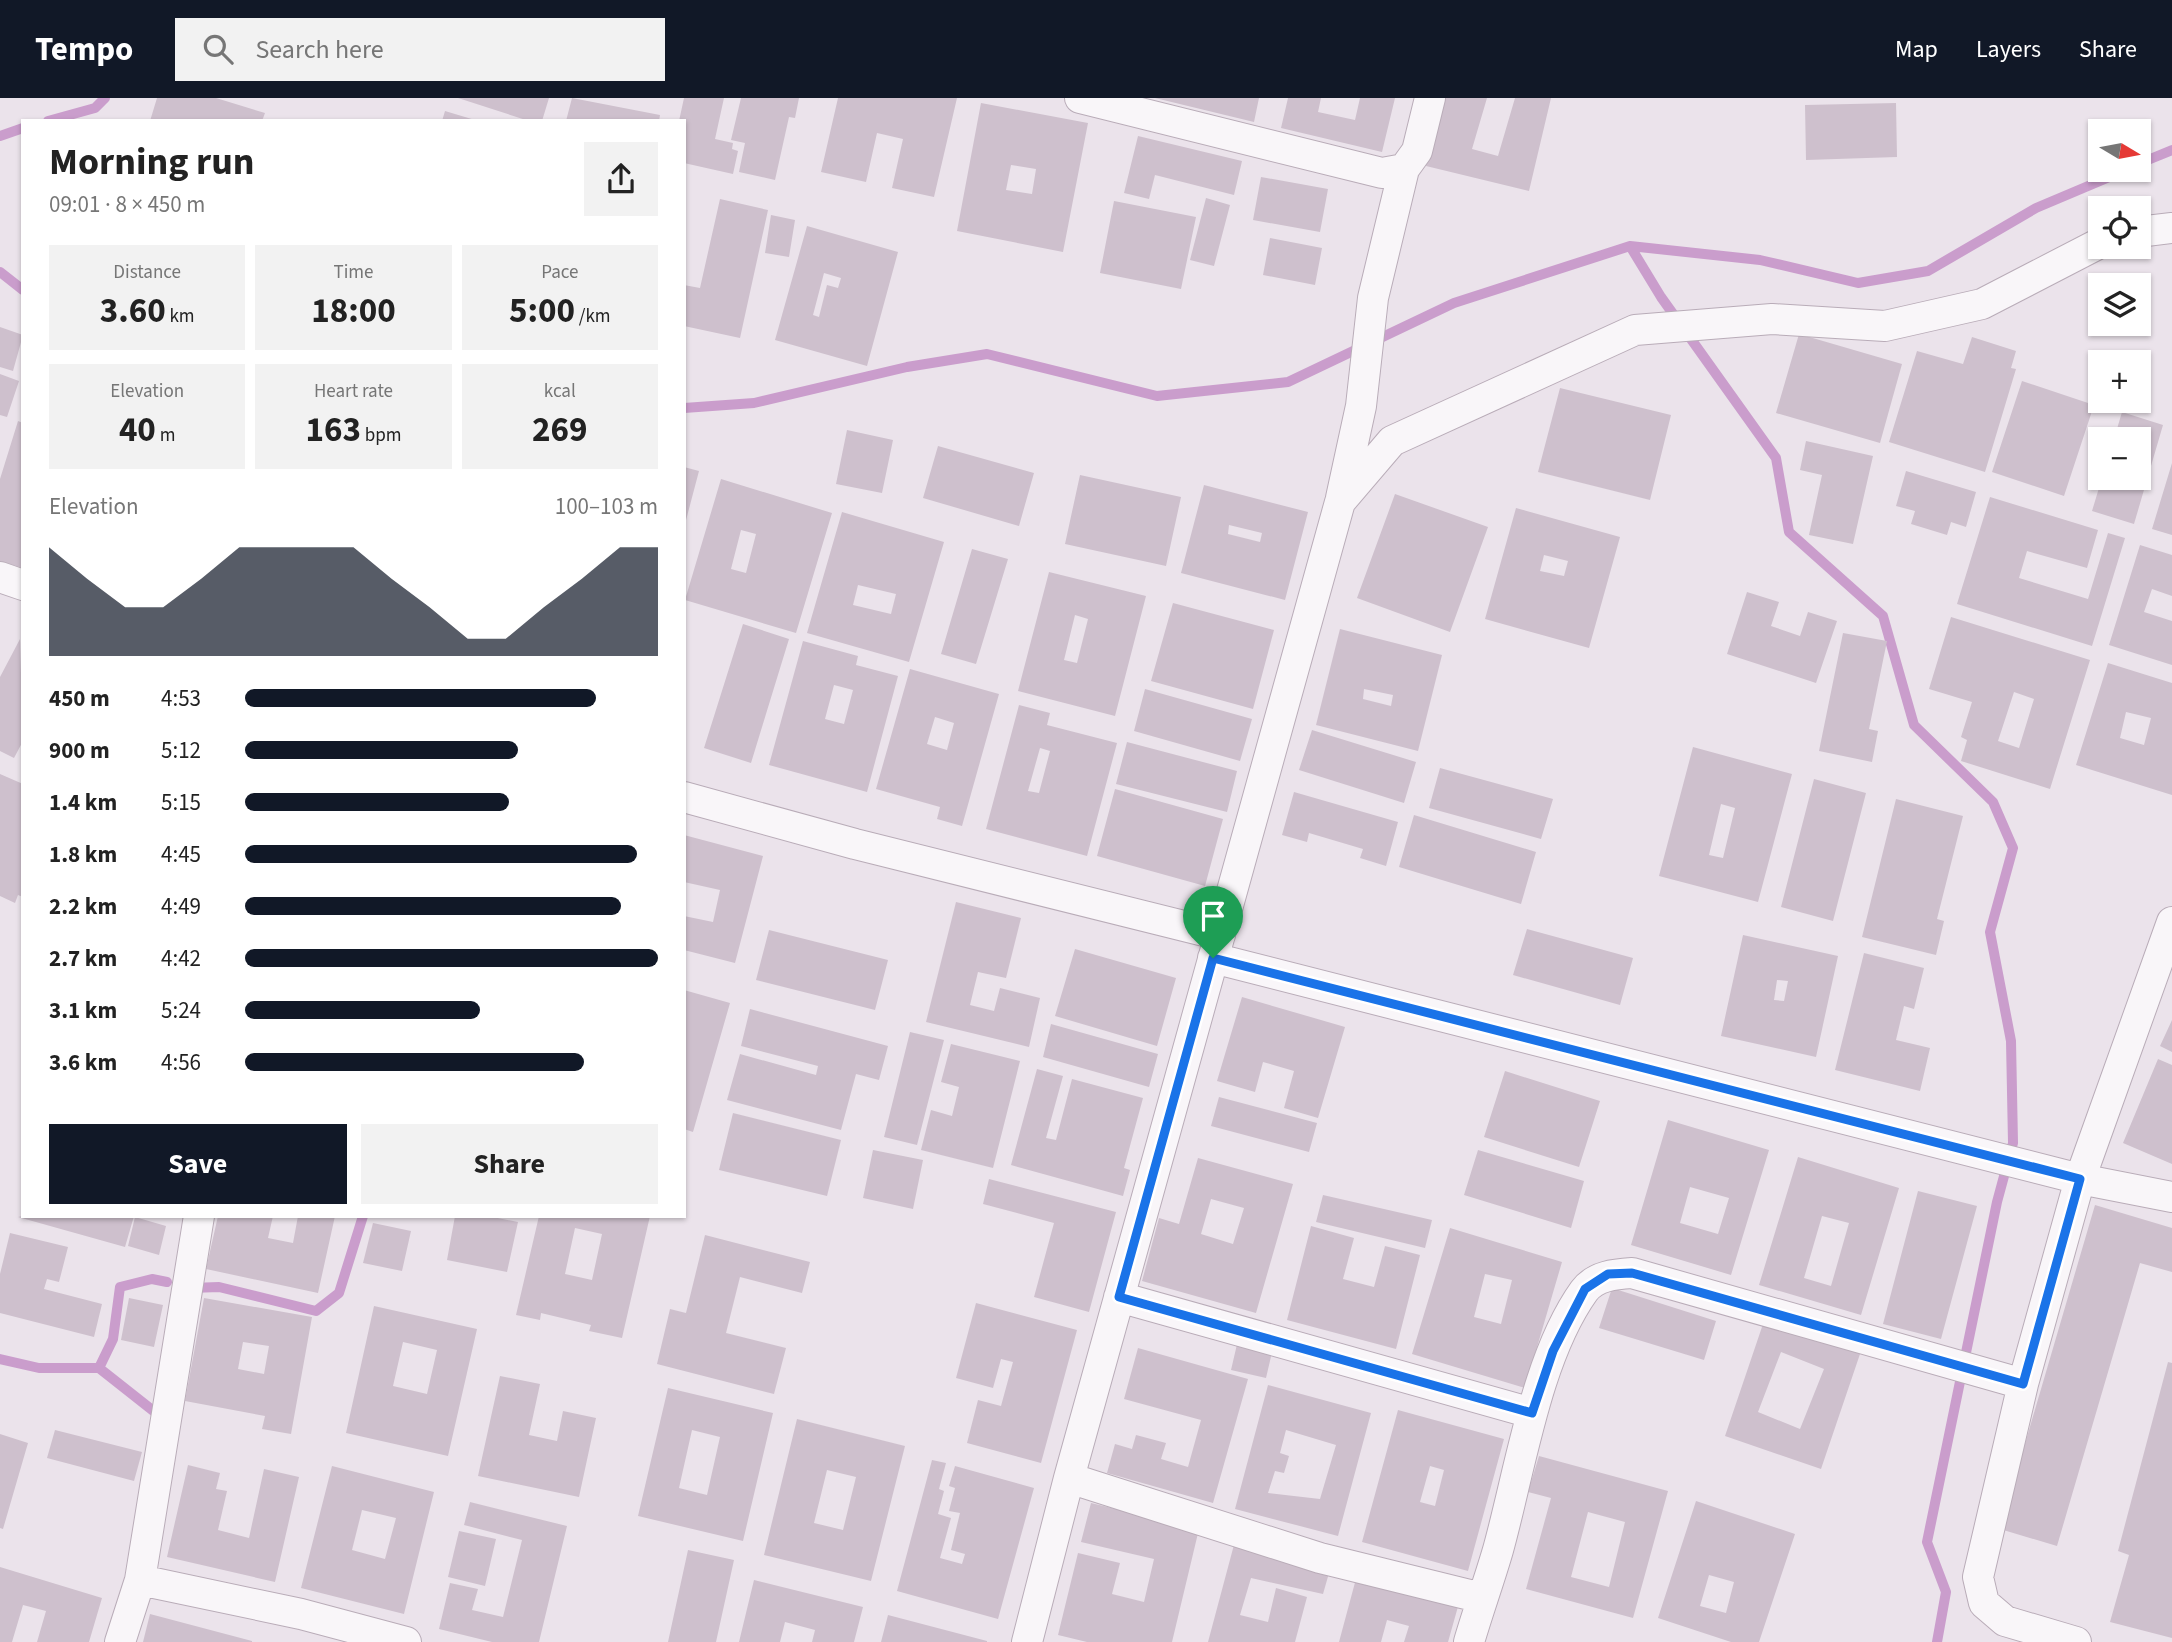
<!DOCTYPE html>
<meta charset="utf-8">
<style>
:root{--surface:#fff;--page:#f2f2f2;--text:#222;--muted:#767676;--accent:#111827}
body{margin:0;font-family:"Source Sans 3",sans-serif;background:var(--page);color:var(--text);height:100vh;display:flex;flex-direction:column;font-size:26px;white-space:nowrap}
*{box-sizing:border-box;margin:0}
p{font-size:23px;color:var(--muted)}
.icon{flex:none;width:38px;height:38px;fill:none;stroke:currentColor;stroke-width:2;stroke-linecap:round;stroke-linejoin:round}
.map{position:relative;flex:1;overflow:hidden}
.panel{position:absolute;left:21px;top:21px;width:665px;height:1099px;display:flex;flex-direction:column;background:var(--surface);border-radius:0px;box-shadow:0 2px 5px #0004}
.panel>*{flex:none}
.needle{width:46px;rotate:100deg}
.buttons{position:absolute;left:2088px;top:21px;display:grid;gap:14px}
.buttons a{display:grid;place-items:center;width:63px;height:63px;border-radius:0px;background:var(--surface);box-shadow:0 2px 5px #0004;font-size:35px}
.pin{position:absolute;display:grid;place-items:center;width:60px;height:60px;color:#fff;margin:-72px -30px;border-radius:50% 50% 50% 0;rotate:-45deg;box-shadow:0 0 7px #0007}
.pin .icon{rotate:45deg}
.round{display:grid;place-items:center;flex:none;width:74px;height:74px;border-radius:0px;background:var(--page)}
.headline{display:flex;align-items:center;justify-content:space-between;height:119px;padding:0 28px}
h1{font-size:38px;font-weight:700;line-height:52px}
.metrics{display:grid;grid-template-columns:repeat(3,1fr);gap:10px;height:119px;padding:7px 28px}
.metrics div{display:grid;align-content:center;border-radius:0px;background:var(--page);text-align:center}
.metrics b{font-size:35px;font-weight:700}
.metrics small{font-size:19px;font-weight:400}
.metrics p{font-size:19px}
.chart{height:196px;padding:14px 28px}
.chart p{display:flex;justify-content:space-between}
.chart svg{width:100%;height:126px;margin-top:7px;fill:var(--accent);opacity:.7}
.button{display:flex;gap:14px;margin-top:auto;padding:14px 28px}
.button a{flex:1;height:80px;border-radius:0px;background:var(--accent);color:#fff;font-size:28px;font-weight:700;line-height:80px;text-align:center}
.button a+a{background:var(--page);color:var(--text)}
ul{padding:0 28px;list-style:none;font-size:23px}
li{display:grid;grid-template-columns:112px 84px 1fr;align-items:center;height:52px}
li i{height:18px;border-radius:9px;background:var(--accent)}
header{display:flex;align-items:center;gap:42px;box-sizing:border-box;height:98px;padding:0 35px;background:var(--accent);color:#fff}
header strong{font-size:33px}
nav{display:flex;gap:38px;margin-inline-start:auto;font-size:24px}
.search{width:490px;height:63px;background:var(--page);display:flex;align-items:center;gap:18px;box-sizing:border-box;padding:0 24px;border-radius:0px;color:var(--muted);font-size:26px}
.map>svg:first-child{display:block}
</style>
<header>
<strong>Tempo</strong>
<div class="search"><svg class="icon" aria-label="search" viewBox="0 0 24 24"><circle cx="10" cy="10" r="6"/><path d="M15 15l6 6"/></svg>Search here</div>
<nav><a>Map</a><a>Layers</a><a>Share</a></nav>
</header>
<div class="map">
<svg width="2172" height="1544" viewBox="0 0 2172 1544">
<rect width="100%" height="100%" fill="#ebe3eb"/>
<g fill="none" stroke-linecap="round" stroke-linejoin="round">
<path stroke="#ca9dcc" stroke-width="10" d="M 48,23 L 95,10 L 105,0
M 0,38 L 23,30
M 2138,66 L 2172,52
M 1630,148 L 1661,199 L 1776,360 L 1789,434 L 1883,518 L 1914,627 L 1993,704 L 2013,750 L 1990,834 L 2011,943 L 2013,1045 L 1997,1104 L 1927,1444 L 1946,1494 L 1937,1544
M 0,174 L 23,192
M 684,310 L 754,305 L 907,269 L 987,256 L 1157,298 L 1288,284 L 1454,205 L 1630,148 L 1760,162 L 1858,185 L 1928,173 L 2036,110 L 2126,72
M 191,1190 L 219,1189 L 316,1213 L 339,1195 L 363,1118
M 0,1261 L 39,1270 L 99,1270 L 156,1315
M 99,1270 L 113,1241 L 120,1189 L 152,1181 L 167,1184"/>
</g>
<path fill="#cec0cd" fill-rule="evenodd" d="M 157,0 L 216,0 L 265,15 L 262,23 L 150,23 Z
M 458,0 L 549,0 L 542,23 L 529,23 Z
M 572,0 L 660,17 L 659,23 L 566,23 Z
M 684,0 L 724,0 L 715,41 L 733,45 L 732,51 L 738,53 L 733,76 L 684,65 L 684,23 L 679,23 Z
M 741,0 L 799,0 L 795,20 L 789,19 L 775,82 L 739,74 L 745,45 L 731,42 Z
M 838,0 L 957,0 L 934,99 L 892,90 L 903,41 L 877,35 L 866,84 L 821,74 Z
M 1155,0 L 1259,0 L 1254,24 Z
M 1288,0 L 1321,0 L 1318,14 L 1355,22 L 1360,0 L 1395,0 L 1382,54 L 1281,30 Z
M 1442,0 L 1487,0 L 1472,51 L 1498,58 L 1515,0 L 1551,0 L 1529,93 L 1426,68 Z
M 981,5 L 1088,25 L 1063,154 L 957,133 ZM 1011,67 L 1036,71 L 1032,96 L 1006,92 Z
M 1896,5 L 1897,59 L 1806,62 L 1805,7 Z
M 445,13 L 475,22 L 475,23 L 442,23 Z
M 1138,38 L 1242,63 L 1234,97 L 1155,77 L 1149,101 L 1124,95 Z
M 1261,79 L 1328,91 L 1320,134 L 1253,122 Z
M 1206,100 L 1230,107 L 1214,168 L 1190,162 Z
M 720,101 L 768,112 L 740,240 L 684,228 L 684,187 L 700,190 Z
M 1114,103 L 1196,119 L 1181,191 L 1100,175 Z
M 771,117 L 795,122 L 789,159 L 765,155 Z
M 807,128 L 898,154 L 867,268 L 775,242 ZM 824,175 L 841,180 L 838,190 L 827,187 L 819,219 L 813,217 Z
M 1270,140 L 1322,150 L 1315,187 L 1263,177 Z
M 0,229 L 23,237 L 13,273 L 0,269 Z
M 1799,236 L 1902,266 L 1880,345 L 1776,315 Z
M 1972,239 L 2016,253 L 2011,270 L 2016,271 L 1985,374 L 1889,344 L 1917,253 L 1963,266 Z
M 0,276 L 19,283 L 7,319 L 0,317 Z
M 2022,283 L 2094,307 L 2064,398 L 1992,374 Z
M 1560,290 L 1671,317 L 1650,402 L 1538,374 Z
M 2122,314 L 2163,327 L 2134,426 L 2092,413 L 2102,380 L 2138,380 L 2138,341 L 2114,341 Z
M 18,323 L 23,325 L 23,470 L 0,463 L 0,381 Z
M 847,332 L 893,342 L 882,395 L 836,386 Z
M 1806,343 L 1873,358 L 1853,446 L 1809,437 L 1822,377 L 1800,372 Z
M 938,348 L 1034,375 L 1019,428 L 923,400 Z
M 2172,365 L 2172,437 L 2152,431 Z
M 684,369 L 699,373 L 685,426 L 684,426 Z
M 1906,373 L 1976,394 L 1966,429 L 1951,424 L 1947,437 L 1911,426 L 1915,413 L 1896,408 Z
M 1080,377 L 1181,399 L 1166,468 L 1065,446 Z
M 721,381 L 832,415 L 796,535 L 685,502 ZM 741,432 L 756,436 L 746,475 L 731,471 Z
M 1204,387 L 1308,414 L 1285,502 L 1181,475 ZM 1229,427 L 1262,435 L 1260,444 L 1228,436 Z
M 1395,396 L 1488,429 L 1450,534 L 1357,500 Z
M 1990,399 L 2098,432 L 2087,470 L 2027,453 L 2019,480 L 2088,501 L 2108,435 L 2125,440 L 2092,548 L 1957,506 Z
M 1516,410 L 1620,439 L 1589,550 L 1485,521 ZM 1544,457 L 1568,463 L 1564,478 L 1540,473 Z
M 842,414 L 944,444 L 909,564 L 807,535 ZM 858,487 L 896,496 L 891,516 L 853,507 Z
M 2140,447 L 2172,457 L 2172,498 L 2152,491 L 2144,514 L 2172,523 L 2172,567 L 2109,547 Z
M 972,451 L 1008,461 L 976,566 L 941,556 Z
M 1049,474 L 1146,498 L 1115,618 L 1018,593 ZM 1075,517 L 1088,521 L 1077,565 L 1064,562 Z
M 1747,494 L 1779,504 L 1771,528 L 1800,538 L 1808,514 L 1837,523 L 1816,585 L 1727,556 Z
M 1173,505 L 1274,532 L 1253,611 L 1151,583 Z
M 1951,519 L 2090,562 L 2050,691 L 1961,663 L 1967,642 L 1961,639 L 1972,604 L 1929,591 ZM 2014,594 L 2034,601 L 2019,650 L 1998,643 Z
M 743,526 L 789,541 L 751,665 L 704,650 Z
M 1340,531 L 1442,557 L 1418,653 L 1316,627 ZM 1364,591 L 1393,597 L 1391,608 L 1363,601 Z
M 1843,535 L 1887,543 L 1869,631 L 1878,633 L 1872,664 L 1819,653 Z
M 20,541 L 23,643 L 14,660 L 0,653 L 0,579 Z
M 803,543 L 858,558 L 856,567 L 898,578 L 867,694 L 769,667 ZM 834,587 L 853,592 L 844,626 L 825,621 Z
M 2108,565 L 2172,585 L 2172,697 L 2076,667 ZM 2126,614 L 2151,620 L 2144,647 L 2120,640 Z
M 910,571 L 999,596 L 962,728 L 937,721 L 940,709 L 876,691 ZM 935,619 L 954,625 L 947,652 L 927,646 Z
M 1145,591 L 1252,621 L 1240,663 L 1134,633 Z
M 1019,607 L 1050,615 L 1047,627 L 1117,645 L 1087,758 L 986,731 ZM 1040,650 L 1050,653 L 1039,695 L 1028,693 Z
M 1312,632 L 1416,664 L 1404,705 L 1299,672 Z
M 1127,644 L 1237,673 L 1227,714 L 1116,686 Z
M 1693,649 L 1792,676 L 1758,804 L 1659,778 ZM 1721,706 L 1735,710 L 1723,760 L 1709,757 Z
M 1440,670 L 1553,701 L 1541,741 L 1429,710 Z
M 0,676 L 23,686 L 23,799 L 18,797 L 15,805 L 0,798 Z
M 1814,681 L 1866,695 L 1833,823 L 1781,809 Z
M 1115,691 L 1223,721 L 1205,788 L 1097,758 Z
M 1294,694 L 1398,724 L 1386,768 L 1360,760 L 1363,751 L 1309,735 L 1307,744 L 1282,737 Z
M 1896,701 L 1963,718 L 1937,821 L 1944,823 L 1936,857 L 1862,839 Z
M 1414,717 L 1536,754 L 1521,806 L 1399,769 Z
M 684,737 L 763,758 L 735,865 L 684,852 L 684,818 L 713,824 L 720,792 L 684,784 Z
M 956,804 L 1021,820 L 1006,880 L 978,874 L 970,907 L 994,913 L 1000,890 L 1040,900 L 1029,949 L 926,924 Z
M 1527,831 L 1633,860 L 1620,907 L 1513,877 Z
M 769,832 L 888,862 L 875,912 L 756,882 Z
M 1743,837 L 1838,858 L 1816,959 L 1721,938 ZM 1777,882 L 1788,883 L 1784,903 L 1774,902 Z
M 1075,851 L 1176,880 L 1157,948 L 1055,918 Z
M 1864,855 L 1924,870 L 1914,911 L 1904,908 L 1896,942 L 1930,950 L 1920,993 L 1835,972 Z
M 684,892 L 730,905 L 693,1034 L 684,1031 Z
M 1242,899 L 1345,929 L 1318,1020 L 1284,1010 L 1294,973 L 1263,964 L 1255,994 L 1217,983 Z
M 750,911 L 888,948 L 879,982 L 856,976 L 841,1032 L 727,1002 L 740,956 L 816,977 L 818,968 L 741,948 Z
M 2172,922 L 2172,954 L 2160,948 Z
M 1051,926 L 1158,956 L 1149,989 L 1043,959 Z
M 910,934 L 944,942 L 917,1047 L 884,1039 Z
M 951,946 L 1020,963 L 993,1070 L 921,1052 L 931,1012 L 952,1018 L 959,989 L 941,984 Z
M 2158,961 L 2172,967 L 2172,1066 L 2123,1045 Z
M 1037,971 L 1063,978 L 1046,1040 L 1056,1042 L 1072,981 L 1143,1000 L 1124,1070 L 1130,1072 L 1123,1098 L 1011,1067 Z
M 1505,973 L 1600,1003 L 1579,1069 L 1484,1039 Z
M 1219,999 L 1317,1025 L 1309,1054 L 1211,1028 Z
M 733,1015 L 841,1042 L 827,1098 L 719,1072 Z
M 1668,1022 L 1769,1052 L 1731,1177 L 1631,1147 ZM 1690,1089 L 1729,1100 L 1718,1136 L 1680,1125 Z
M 873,1052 L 923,1062 L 913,1111 L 863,1100 Z
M 1478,1052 L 1584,1083 L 1571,1130 L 1464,1097 Z
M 1798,1059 L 1899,1090 L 1861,1217 L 1759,1187 ZM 1822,1118 L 1849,1125 L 1831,1188 L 1804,1180 Z
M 1198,1060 L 1293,1086 L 1256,1215 L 1142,1183 L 1159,1120 L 1179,1126 ZM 1211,1101 L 1244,1110 L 1233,1146 L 1201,1136 Z
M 989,1081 L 1116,1114 L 1089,1214 L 1034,1199 L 1054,1125 L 983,1106 Z
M 1918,1093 L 1977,1108 L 1941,1241 L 1883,1226 Z
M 1323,1097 L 1432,1122 L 1425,1150 L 1316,1124 Z
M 2095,1107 L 2172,1130 L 2172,1174 L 2140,1165 L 2057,1448 L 2000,1431 Z
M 23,1118 L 134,1118 L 125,1149 L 18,1119 Z
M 218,1118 L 273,1118 L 268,1140 L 293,1145 L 298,1118 L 335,1118 L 318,1195 L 206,1171 Z
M 455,1118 L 488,1118 L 518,1124 L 507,1174 L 447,1162 Z
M 539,1118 L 650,1118 L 622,1240 L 589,1233 L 591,1227 L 541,1215 L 540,1222 L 516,1217 ZM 575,1130 L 602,1136 L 592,1182 L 565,1176 Z
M 135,1119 L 166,1128 L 159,1157 L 128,1148 Z
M 373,1125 L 411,1133 L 402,1173 L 363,1165 Z
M 1311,1128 L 1354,1140 L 1343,1181 L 1374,1189 L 1385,1148 L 1420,1157 L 1396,1251 L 1287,1222 Z
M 1450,1130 L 1562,1164 L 1525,1290 L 1412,1256 ZM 1485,1176 L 1512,1182 L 1501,1226 L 1474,1219 Z
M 10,1135 L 68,1149 L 59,1184 L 47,1181 L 44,1191 L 102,1206 L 94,1239 L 0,1215 L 0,1176 Z
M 705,1137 L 810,1164 L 802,1195 L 740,1179 L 726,1235 L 786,1250 L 774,1296 L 657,1266 L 670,1211 L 686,1215 Z
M 1612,1190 L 1716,1223 L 1704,1262 L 1599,1230 Z
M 129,1200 L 163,1207 L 154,1249 L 121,1242 Z
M 204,1200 L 312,1219 L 291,1336 L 262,1331 L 265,1318 L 185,1303 ZM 243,1244 L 269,1248 L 264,1276 L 238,1271 Z
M 976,1205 L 1077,1232 L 1041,1365 L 967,1345 L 978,1302 L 1001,1308 L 1013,1264 L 1001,1261 L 993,1290 L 956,1280 Z
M 374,1208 L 477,1231 L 448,1358 L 346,1335 ZM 403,1244 L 437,1252 L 427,1296 L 393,1288 Z
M 1764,1223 L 1860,1256 L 1821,1371 L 1725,1338 ZM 1781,1254 L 1824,1271 L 1800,1331 L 1758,1314 Z
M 1238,1242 L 1273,1250 L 1266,1280 L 1231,1272 Z
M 1138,1250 L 1248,1281 L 1213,1405 L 1107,1375 L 1115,1346 L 1132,1351 L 1136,1337 L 1166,1345 L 1161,1361 L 1188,1369 L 1201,1322 L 1124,1301 Z
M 2168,1264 L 2172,1265 L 2172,1540 L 2110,1524 L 2129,1457 L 2118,1453 Z
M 500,1278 L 540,1286 L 529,1337 L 557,1343 L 563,1313 L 596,1320 L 579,1399 L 478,1378 Z
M 1268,1287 L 1371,1315 L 1338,1438 L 1235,1411 ZM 1286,1332 L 1336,1347 L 1320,1401 L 1268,1395 L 1275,1373 L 1284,1375 L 1289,1358 L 1280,1355 Z
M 668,1290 L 773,1315 L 743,1443 L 638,1418 ZM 692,1332 L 720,1339 L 707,1397 L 679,1390 Z
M 1398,1312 L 1504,1341 L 1468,1473 L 1362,1444 ZM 1430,1368 L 1444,1372 L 1435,1408 L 1420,1404 Z
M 797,1321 L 905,1348 L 871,1483 L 764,1457 ZM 827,1372 L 856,1379 L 843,1432 L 814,1425 Z
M 55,1332 L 142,1354 L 134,1383 L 47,1360 Z
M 0,1336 L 28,1345 L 3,1431 L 0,1430 Z
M 1539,1358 L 1668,1393 L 1633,1520 L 1526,1491 L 1551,1400 L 1528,1394 ZM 1588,1414 L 1625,1424 L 1609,1489 L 1571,1479 Z
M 932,1362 L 946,1365 L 939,1391 L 944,1393 L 938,1416 L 951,1420 L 940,1460 L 962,1466 L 965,1456 L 951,1452 L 960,1415 L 949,1413 L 955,1390 L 949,1388 L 955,1368 L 1034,1390 L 998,1521 L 897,1493 Z
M 188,1367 L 220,1375 L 216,1391 L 227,1393 L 218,1432 L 249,1440 L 264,1371 L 299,1379 L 275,1484 L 167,1459 Z
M 332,1368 L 434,1394 L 404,1516 L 301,1490 ZM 362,1412 L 396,1420 L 385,1461 L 352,1452 Z
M 1696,1403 L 1795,1436 L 1759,1544 L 1731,1544 L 1658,1520 ZM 1709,1477 L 1734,1484 L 1726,1515 L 1700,1508 Z
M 470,1404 L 567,1428 L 539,1544 L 492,1544 L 439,1531 L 450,1485 L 478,1491 L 472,1512 L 503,1519 L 522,1442 L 464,1427 Z
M 1091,1405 L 1199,1431 L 1172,1544 L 1087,1544 L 1058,1537 L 1078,1455 L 1120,1465 L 1112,1496 L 1144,1504 L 1154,1461 L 1081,1444 Z
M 459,1433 L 496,1441 L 485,1488 L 448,1479 Z
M 1235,1443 L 1331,1468 L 1323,1496 L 1251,1480 L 1240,1517 L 1268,1524 L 1276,1490 L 1307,1499 L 1295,1544 L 1208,1544 Z
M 688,1452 L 734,1462 L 716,1544 L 668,1544 Z
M 0,1469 L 102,1500 L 89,1544 L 37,1544 L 46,1513 L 23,1507 L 12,1544 L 0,1544 Z
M 1357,1477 L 1459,1505 L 1448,1544 L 1404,1544 L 1409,1528 L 1387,1522 L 1381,1544 L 1339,1544 Z
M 754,1482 L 863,1509 L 854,1544 L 812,1544 L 815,1532 L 785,1524 L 780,1544 L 739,1544 Z
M 150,1516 L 252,1543 L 252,1544 L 143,1544 Z
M 888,1517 L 987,1543 L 987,1544 L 881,1544 Z"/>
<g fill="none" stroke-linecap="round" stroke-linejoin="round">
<defs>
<path id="street" d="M 1080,0 L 1382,75 L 1404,71
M 2138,134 L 2172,130
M 1341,400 L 1361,308 L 1373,200 L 1404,71 L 1417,53 L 1430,0
M 0,479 L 23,487
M 684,699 L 855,746 L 1220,837
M 1213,860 L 2080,1081 L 2172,1099
M 1119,1199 L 1532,1315
M 1069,1380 L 1320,1460 L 1482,1500
M 140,1482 L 199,1118
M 120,1544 L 140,1482 L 301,1516 L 406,1544
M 1027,1544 L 1069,1380 L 1340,404 L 1392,343 L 1635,232 L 1772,221 L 1885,228 L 1982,206 L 2100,145
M 1469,1544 C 1478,1513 1489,1483 1498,1452 C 1520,1373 1536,1260 1584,1193 C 1595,1178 1615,1176 1632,1175 L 2023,1286
M 2076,1544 L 2005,1523 L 1984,1505 L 1978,1479 L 2023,1286 L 2080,1081 L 2172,824"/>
</defs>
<use href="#street" stroke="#b9acb8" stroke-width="32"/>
<use href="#street" stroke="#f9f6f9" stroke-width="30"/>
</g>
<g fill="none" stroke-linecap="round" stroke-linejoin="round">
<defs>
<path id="route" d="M 1213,860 L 2080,1081 L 2023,1286 L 1632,1175 L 1608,1176 L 1585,1191 L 1553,1253 L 1532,1315 L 1119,1199 Z"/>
</defs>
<use href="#route" stroke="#fff" stroke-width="14"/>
<use href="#route" stroke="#1a73e8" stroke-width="9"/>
</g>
</svg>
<div class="buttons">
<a><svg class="needle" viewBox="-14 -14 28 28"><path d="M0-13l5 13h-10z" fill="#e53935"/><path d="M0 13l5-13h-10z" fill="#767676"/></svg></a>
<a><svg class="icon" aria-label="locate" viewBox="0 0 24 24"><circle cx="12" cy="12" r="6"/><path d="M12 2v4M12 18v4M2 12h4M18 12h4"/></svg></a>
<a><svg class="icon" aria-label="layers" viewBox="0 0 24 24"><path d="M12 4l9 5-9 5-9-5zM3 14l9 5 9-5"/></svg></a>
<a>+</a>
<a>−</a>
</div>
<div class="pin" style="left:1213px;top:860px;background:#1e9e55"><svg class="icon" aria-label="arrive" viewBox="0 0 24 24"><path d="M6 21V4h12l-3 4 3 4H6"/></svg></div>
<section class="panel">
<div class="headline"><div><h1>Morning run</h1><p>09:01 · 8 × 450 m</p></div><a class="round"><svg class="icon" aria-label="share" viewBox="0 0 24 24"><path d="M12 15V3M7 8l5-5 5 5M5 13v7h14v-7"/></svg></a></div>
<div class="metrics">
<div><p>Distance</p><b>3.60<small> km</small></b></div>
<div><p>Time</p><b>18:00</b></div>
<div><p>Pace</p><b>5:00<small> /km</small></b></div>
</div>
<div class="metrics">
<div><p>Elevation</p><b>40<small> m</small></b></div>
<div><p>Heart rate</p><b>163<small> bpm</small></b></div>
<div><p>kcal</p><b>269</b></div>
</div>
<div class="chart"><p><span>Elevation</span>100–103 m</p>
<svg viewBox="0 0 160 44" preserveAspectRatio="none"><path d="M0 44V6L10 17L20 27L30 27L40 17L50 6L60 6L70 6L80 6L90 17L100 27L110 38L120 38L130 27L140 17L150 6L160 6V44z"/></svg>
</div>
<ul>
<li><b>450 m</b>4:53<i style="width:85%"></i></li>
<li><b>900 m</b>5:12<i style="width:66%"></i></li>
<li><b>1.4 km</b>5:15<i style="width:64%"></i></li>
<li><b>1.8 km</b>4:45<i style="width:95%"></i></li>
<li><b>2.2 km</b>4:49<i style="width:91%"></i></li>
<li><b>2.7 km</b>4:42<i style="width:100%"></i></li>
<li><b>3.1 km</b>5:24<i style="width:57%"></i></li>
<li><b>3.6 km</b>4:56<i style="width:82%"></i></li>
</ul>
<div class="button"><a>Save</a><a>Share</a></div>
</section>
</div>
